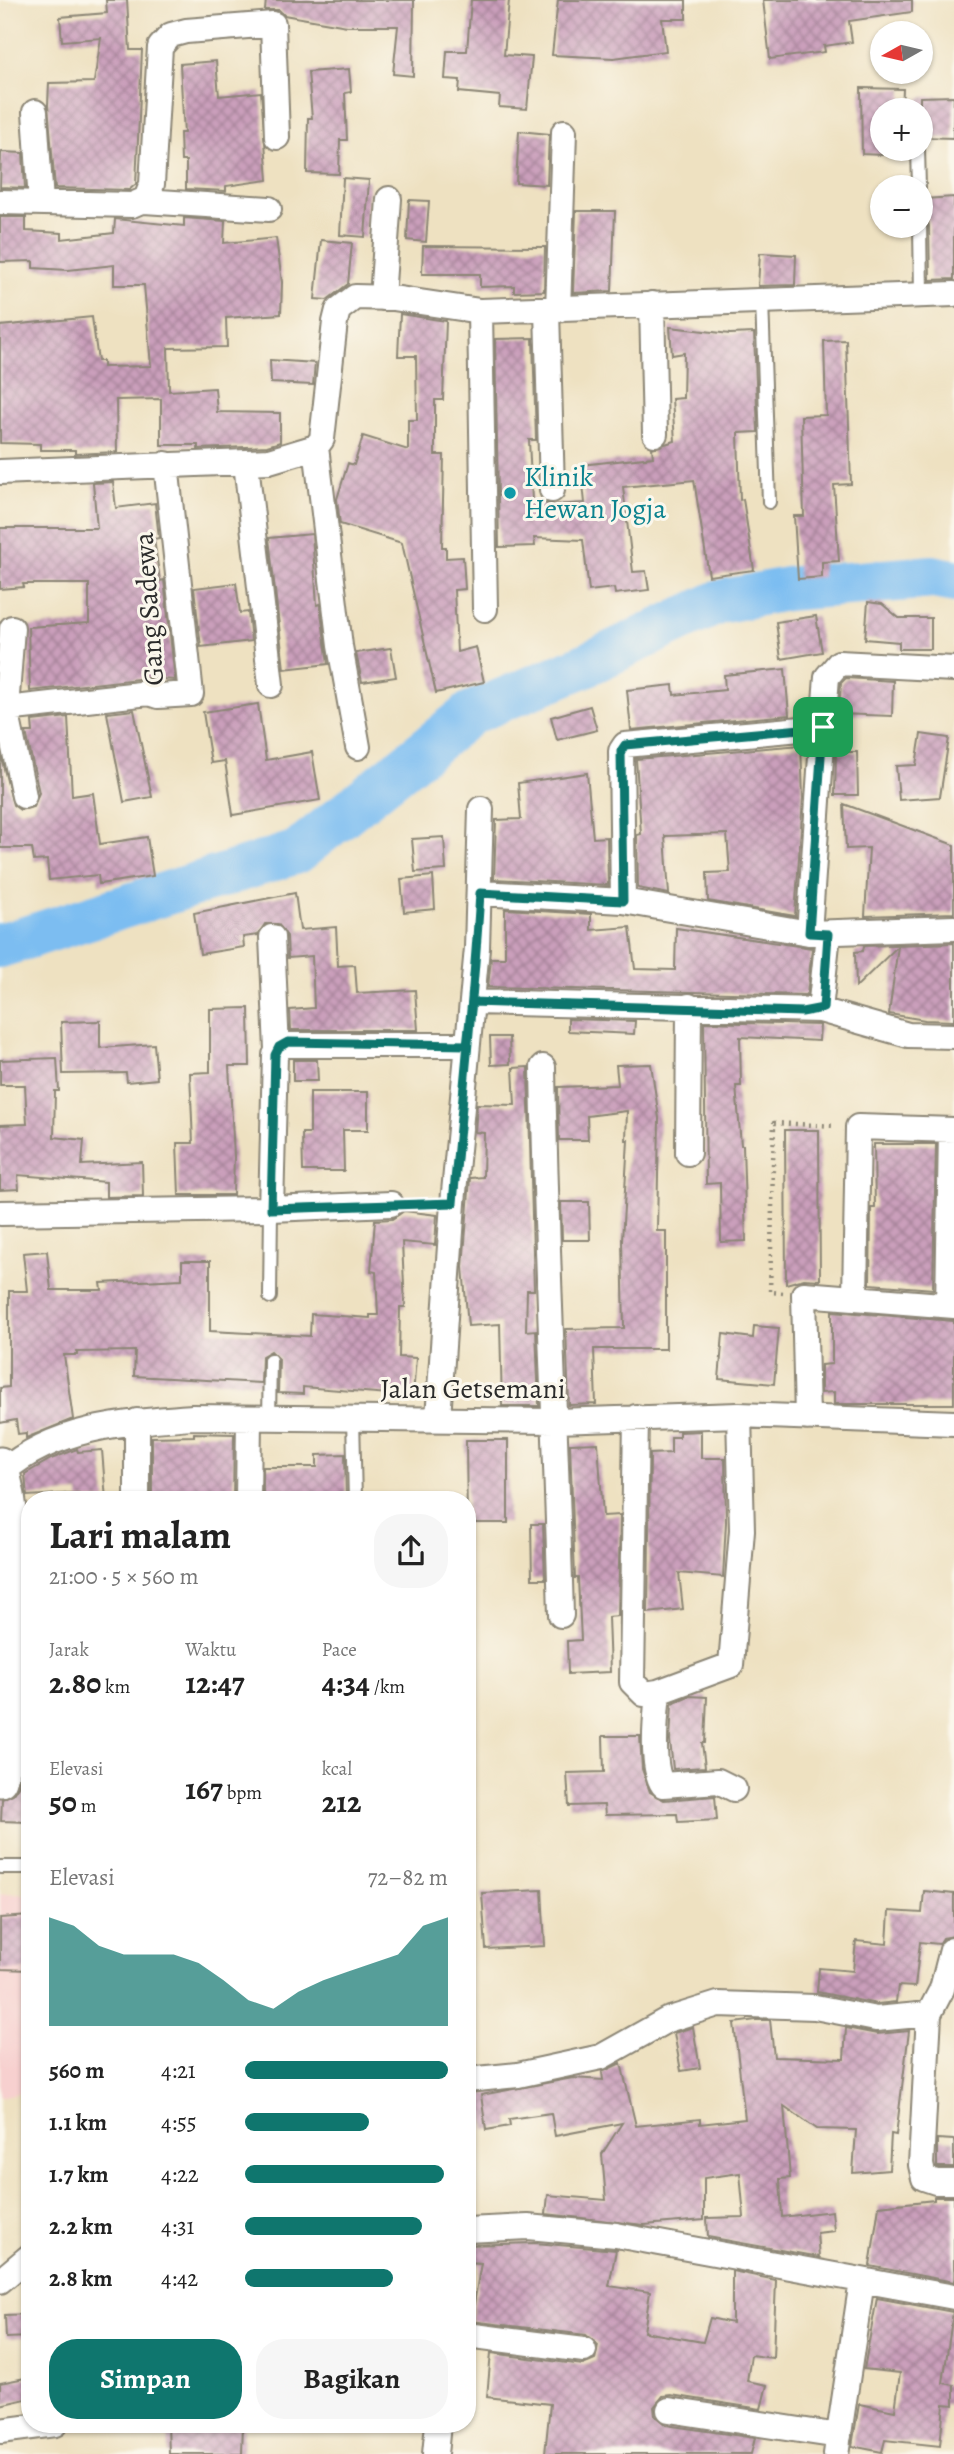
<!DOCTYPE html>
<html lang="id">
<meta charset="utf-8">
<style>
:root{--surface:#fff;--page:#f6f6f6;--text:#222;--muted:#767676;--accent:#0f766e}
body{margin:0;font-family:Alegreya,serif;background:var(--page);color:var(--text);height:100vh;display:flex;flex-direction:column;font-size:26px;white-space:nowrap}
*{box-sizing:border-box;margin:0}
p{font-size:23px;color:var(--muted)}
.icon{flex:none;width:38px;height:38px;fill:none;stroke:currentColor;stroke-width:2;stroke-linecap:round;stroke-linejoin:round}
.map{position:relative;flex:1;overflow:hidden}
.panel{position:absolute;left:21px;top:1491px;width:455px;height:942px;display:flex;flex-direction:column;background:var(--surface);border-radius:28px;box-shadow:0 2px 5px #0004}
.panel>*{flex:none}
.needle{width:46px;rotate:262deg}
.fabs{position:absolute;left:870px;top:21px;display:grid;gap:14px}
.fabs a{display:grid;place-items:center;width:63px;height:63px;border-radius:50%;background:var(--surface);box-shadow:0 2px 5px #0004;font-size:35px}
.pin{position:absolute;display:grid;place-items:center;width:60px;height:60px;color:#fff;margin:-30px;border-radius:14px;box-shadow:0 4px 10px #0006}
.round{display:grid;place-items:center;flex:none;width:74px;height:74px;border-radius:28px;background:var(--page)}
.overview{display:flex;align-items:center;justify-content:space-between;height:119px;padding:0 28px}
h1{font-size:38px;font-weight:700;line-height:52px}
.stats{display:grid;grid-template-columns:repeat(3,1fr);gap:10px;height:119px;padding:7px 28px}
.stats div{display:grid;align-content:center}
.stats b{font-size:30px;font-weight:700}
.stats small{font-size:19px;font-weight:400}
.stats p{font-size:19px}
.chart{height:196px;padding:14px 28px}
.chart p{display:flex;justify-content:space-between}
.chart svg{width:100%;height:126px;margin-top:7px;fill:var(--accent);opacity:.7}
.cta{display:flex;gap:14px;margin-top:auto;padding:14px 28px}
.cta a{flex:1;height:80px;border-radius:28px;background:var(--accent);color:#fff;font-size:28px;font-weight:700;line-height:80px;text-align:center}
.cta a+a{background:var(--page);color:var(--text)}
ul{padding:0 28px;list-style:none;font-size:23px}
li{display:grid;grid-template-columns:112px 84px 1fr;align-items:center;height:52px}
li i{height:18px;border-radius:9px;background:var(--accent)}
.map>svg:first-child{display:block}
</style>
<div class="map">
<svg width="954" height="2454" viewBox="0 0 954 2454">
<defs>
<pattern id="building-cross-hatch" width="8" height="8" patternUnits="userSpaceOnUse" patternTransform="scale(1.75)"><rect width="8" height="8" fill="#ca9fbb"/><path d="M0 0l8 8M0 8l8-8" fill="none" stroke="#a48298"/></pattern>
</defs>
<rect width="100%" height="100%" fill="#fbf7ec"/>
<filter id="ink" filterUnits="userSpaceOnUse"><feTurbulence type="fractalNoise" baseFrequency=".0143" numOctaves="2"/><feDisplacementMap in="SourceGraphic" scale="14" xChannelSelector="R" yChannelSelector="G"/><feConvolveMatrix kernelMatrix="1 2 1 2 8 2 1 2 1" color-interpolation-filters="sRGB"/></filter>
<filter id="wash" filterUnits="userSpaceOnUse"><feTurbulence type="fractalNoise" baseFrequency=".00686" numOctaves="4" result="noise"/><feDisplacementMap in="SourceGraphic" scale="28" xChannelSelector="R" yChannelSelector="G"/><feGaussianBlur stdDeviation="1.57" result="paint"/><feColorMatrix in="noise" values="0 0 0 0 0 0 0 0 0 0 0 0 0 0 0 0 0 1.4 0 .05"/><feComposite in="paint" operator="in"/></filter>
<g filter="url(#wash)">
<rect width="100%" height="100%" fill="#eee1c1"/>
<path fill="#f7d0cf" d="M 19,1893 L 30,1896 L 30,2090 L 0,2097 L 0,1894 Z"/>
<g fill="none" stroke-linecap="round" stroke-linejoin="round">
<path stroke="#7bbdf1" stroke-width="44" d="M 0,946 L 297,852 L 471,713 L 581,667 L 719,602 L 787,589 L 933,577 L 954,581"/>
</g>
<g id="blocks">
<path fill="url(#building-cross-hatch)" d="M 106,0 L 127,0 L 130,50 L 142,50 L 136,184 L 129,190 L 55,188 L 48,105 L 49,83 L 94,82 L 101,38 L 62,41 L 60,17 L 107,13 Z
M 266,0 L 414,0 L 413,76 L 393,74 L 398,26 L 347,26 L 284,15 L 279,10 L 265,10 Z
M 471,0 L 509,0 L 504,55 L 532,57 L 527,109 L 499,107 L 500,96 L 459,92 L 460,80 L 445,79 L 447,51 L 467,51 Z
M 558,0 L 686,0 L 686,19 L 662,19 L 666,51 L 614,58 L 552,55 Z
M 763,0 L 912,0 L 912,12 L 849,21 L 852,42 L 824,46 L 825,52 L 770,59 Z
M 216,61 L 219,96 L 261,92 L 268,180 L 226,186 L 226,191 L 186,189 L 186,161 L 181,161 L 180,133 L 184,133 L 180,64 Z
M 349,69 L 351,92 L 345,93 L 347,140 L 340,140 L 339,174 L 307,173 L 308,118 L 312,118 L 308,72 Z
M 861,88 L 903,89 L 902,110 L 882,110 L 882,155 L 862,154 Z
M 954,96 L 953,138 L 920,137 L 920,97 Z
M 519,131 L 549,134 L 547,185 L 516,183 Z
M 1,152 L 23,153 L 25,188 L 0,187 Z
M 343,178 L 369,180 L 365,237 L 340,235 Z
M 954,197 L 954,279 L 930,280 L 929,226 L 924,199 Z
M 409,200 L 429,201 L 426,242 L 407,240 Z
M 576,211 L 615,211 L 612,291 L 573,293 Z
M 0,217 L 26,217 L 26,231 L 62,233 L 62,239 L 114,233 L 115,219 L 184,226 L 184,218 L 225,221 L 224,243 L 276,238 L 282,282 L 281,314 L 226,318 L 227,347 L 168,348 L 169,391 L 215,388 L 217,412 L 280,413 L 280,442 L 267,446 L 198,449 L 198,445 L 161,445 L 161,399 L 116,400 L 117,452 L 75,454 L 75,450 L 40,450 L 40,444 L 0,443 L 0,326 L 92,317 L 98,361 L 103,361 L 103,367 L 151,366 L 144,285 L 114,285 L 114,265 L 68,270 L 33,268 L 33,261 L 0,262 Z
M 321,240 L 352,243 L 348,284 L 327,300 L 315,299 Z
M 423,246 L 545,247 L 544,291 L 514,292 L 514,286 L 480,287 L 480,274 L 422,274 Z
M 760,253 L 796,255 L 795,285 L 758,286 Z
M 400,314 L 446,321 L 443,400 L 435,400 L 435,455 L 444,455 L 442,547 L 446,547 L 446,558 L 463,557 L 465,589 L 454,590 L 457,652 L 476,647 L 484,682 L 436,693 L 402,543 L 340,524 L 337,499 L 348,463 L 354,465 L 363,436 L 408,450 L 408,420 L 417,420 L 416,356 L 398,356 Z
M 670,327 L 730,334 L 754,333 L 758,432 L 738,433 L 740,500 L 743,499 L 754,570 L 709,576 L 694,480 L 623,487 L 633,572 L 646,571 L 649,590 L 615,594 L 614,588 L 589,591 L 583,540 L 534,538 L 535,546 L 499,547 L 495,339 L 533,338 L 536,440 L 529,440 L 532,501 L 553,505 L 585,503 L 581,465 L 653,457 L 652,448 L 675,441 L 672,399 L 683,398 L 684,353 L 672,355 Z
M 846,340 L 851,484 L 834,485 L 839,561 L 822,562 L 822,577 L 798,579 L 794,516 L 804,516 L 801,416 L 826,415 L 824,341 Z
M 270,360 L 315,363 L 313,385 L 271,383 Z
M 113,482 L 116,508 L 155,503 L 159,538 L 154,539 L 160,581 L 164,580 L 175,680 L 147,678 L 30,691 L 28,627 L 89,623 L 89,584 L 23,584 L 24,587 L 0,589 L 0,528 L 97,528 L 93,483 Z
M 312,534 L 317,605 L 320,604 L 328,664 L 284,669 L 269,538 Z
M 236,583 L 240,613 L 248,612 L 251,641 L 201,647 L 194,588 Z
M 868,602 L 882,604 L 899,618 L 931,618 L 931,649 L 899,649 L 899,642 L 865,639 Z
M 816,616 L 822,652 L 781,659 L 776,622 Z
M 391,648 L 396,677 L 362,682 L 356,653 Z
M 785,669 L 789,715 L 631,730 L 627,690 L 673,685 L 674,695 L 725,690 L 724,675 Z
M 846,678 L 893,681 L 892,716 L 839,714 L 841,683 Z
M 258,704 L 266,760 L 312,752 L 320,800 L 233,815 L 225,761 L 211,763 L 203,712 Z
M 590,706 L 597,730 L 557,740 L 551,717 Z
M 134,710 L 152,797 L 124,802 L 107,713 Z
M 68,717 L 72,796 L 93,793 L 100,844 L 147,837 L 153,876 L 99,884 L 98,875 L 49,880 L 47,860 L 34,861 L 32,848 L 0,848 L 0,753 L 13,805 L 20,810 L 33,807 L 39,793 L 26,732 L 33,732 L 32,721 Z
M 921,734 L 949,738 L 940,797 L 899,800 L 896,766 L 916,765 Z
M 801,745 L 803,798 L 795,916 L 708,901 L 707,873 L 730,872 L 727,834 L 665,836 L 669,894 L 638,888 L 637,835 L 641,834 L 636,759 Z
M 836,752 L 857,752 L 858,795 L 835,795 Z
M 587,773 L 593,838 L 607,837 L 608,885 L 494,879 L 496,820 L 521,819 L 518,783 Z
M 844,804 L 954,845 L 954,913 L 865,916 L 869,848 L 846,849 Z
M 444,837 L 446,870 L 415,872 L 412,839 Z
M 433,876 L 435,909 L 404,912 L 401,879 Z
M 295,893 L 300,930 L 336,927 L 338,966 L 355,965 L 357,993 L 415,990 L 418,1030 L 291,1030 L 290,1010 L 314,1008 L 312,956 L 288,958 L 287,936 L 278,924 L 265,924 L 258,935 L 243,937 L 244,947 L 200,954 L 194,913 Z
M 505,909 L 591,914 L 591,930 L 630,927 L 635,969 L 675,970 L 676,928 L 812,948 L 807,995 L 488,987 L 491,958 L 505,958 Z
M 954,943 L 954,1021 L 925,1020 L 889,1014 L 898,946 L 856,987 L 855,952 L 863,951 L 864,946 Z
M 249,1008 L 250,1066 L 229,1066 L 234,1156 L 233,1195 L 179,1195 L 177,1143 L 193,1143 L 190,1073 L 210,1072 L 210,1009 Z
M 568,1019 L 635,1021 L 634,1034 L 568,1031 Z
M 100,1021 L 100,1048 L 154,1044 L 157,1079 L 127,1082 L 126,1073 L 63,1074 L 61,1022 Z
M 704,1022 L 820,1025 L 819,1041 L 740,1037 L 741,1086 L 736,1086 L 741,1145 L 743,1145 L 746,1241 L 721,1242 L 720,1183 L 706,1184 Z
M 490,1037 L 509,1037 L 510,1064 L 491,1065 Z
M 57,1058 L 59,1091 L 55,1091 L 54,1137 L 84,1140 L 82,1165 L 142,1162 L 143,1196 L 106,1197 L 106,1182 L 18,1175 L 19,1189 L 0,1190 L 0,1125 L 27,1124 L 25,1085 L 0,1085 L 0,1060 Z
M 293,1060 L 317,1060 L 318,1081 L 293,1081 Z
M 651,1064 L 659,1118 L 657,1231 L 666,1231 L 666,1349 L 594,1349 L 596,1404 L 569,1405 L 566,1329 L 624,1328 L 622,1240 L 628,1140 L 626,1140 L 627,1111 L 587,1116 L 588,1140 L 559,1140 L 558,1087 L 618,1085 L 616,1065 Z
M 528,1067 L 534,1290 L 527,1290 L 526,1331 L 536,1330 L 539,1406 L 502,1406 L 500,1324 L 468,1326 L 463,1267 L 468,1204 L 470,1178 L 483,1177 L 484,1133 L 475,1132 L 477,1104 L 515,1105 L 513,1068 Z
M 310,1092 L 368,1092 L 368,1130 L 343,1130 L 344,1171 L 303,1171 L 302,1133 L 310,1133 Z
M 785,1130 L 819,1130 L 820,1280 L 804,1279 L 786,1284 Z
M 874,1144 L 936,1144 L 933,1289 L 870,1284 L 871,1208 L 875,1208 Z
M 561,1202 L 589,1202 L 590,1240 L 562,1240 Z
M 404,1211 L 437,1215 L 435,1245 L 402,1242 L 405,1307 L 400,1307 L 399,1357 L 416,1358 L 413,1396 L 303,1387 L 303,1394 L 278,1393 L 279,1359 L 271,1351 L 262,1356 L 261,1383 L 134,1376 L 135,1351 L 77,1352 L 77,1355 L 64,1355 L 73,1419 L 26,1438 L 26,1433 L 18,1434 L 16,1420 L 0,1423 L 0,1388 L 9,1387 L 9,1291 L 27,1291 L 23,1253 L 47,1251 L 51,1290 L 102,1290 L 101,1283 L 182,1279 L 182,1261 L 210,1261 L 210,1331 L 310,1336 L 311,1314 L 370,1318 L 370,1315 L 378,1315 L 376,1272 L 371,1271 L 375,1220 L 392,1219 Z
M 832,1311 L 954,1321 L 954,1404 L 834,1404 L 834,1392 L 821,1393 L 821,1365 L 832,1364 Z
M 754,1326 L 779,1328 L 774,1384 L 719,1379 L 723,1334 L 753,1338 Z
M 701,1431 L 701,1458 L 725,1458 L 726,1522 L 723,1577 L 679,1573 L 683,1609 L 648,1613 L 650,1454 L 671,1453 L 671,1437 L 679,1437 L 679,1432 Z
M 194,1433 L 234,1434 L 233,1500 L 152,1500 L 152,1437 L 194,1436 Z
M 466,1440 L 508,1440 L 508,1523 L 467,1523 Z
M 598,1443 L 603,1516 L 620,1515 L 618,1616 L 608,1617 L 610,1672 L 568,1674 L 567,1641 L 581,1640 L 578,1578 L 575,1578 L 570,1444 Z
M 77,1449 L 78,1452 L 102,1450 L 106,1500 L 79,1500 L 79,1493 L 27,1496 L 25,1474 L 51,1459 Z
M 345,1454 L 346,1500 L 263,1500 L 263,1467 L 317,1467 L 317,1455 Z
M 531,1524 L 543,1524 L 545,1579 L 532,1579 Z
M 689,1696 L 707,1697 L 705,1743 L 702,1743 L 705,1767 L 673,1769 L 670,1740 L 672,1703 Z
M 29,1720 L 30,1822 L 1,1821 L 2,1799 L 13,1794 L 19,1785 Z
M 603,1736 L 640,1736 L 642,1769 L 650,1792 L 664,1800 L 715,1796 L 717,1820 L 678,1822 L 677,1814 L 605,1815 L 604,1805 L 569,1806 L 567,1773 L 604,1772 Z
M 542,1890 L 545,1946 L 486,1949 L 482,1893 Z
M 924,1891 L 954,1894 L 954,1936 L 943,1938 L 939,1944 L 920,1942 L 915,1987 L 898,1986 L 896,2002 L 877,2004 L 817,1992 L 819,1968 L 853,1971 L 856,1941 L 887,1944 L 889,1911 L 922,1913 Z
M 30,1916 L 30,1970 L 0,1969 L 0,1918 Z
M 756,2020 L 770,2020 L 774,2057 L 844,2059 L 846,2028 L 877,2034 L 909,2031 L 896,2135 L 891,2134 L 889,2170 L 853,2173 L 856,2130 L 817,2129 L 784,2106 L 790,2178 L 780,2179 L 782,2217 L 832,2211 L 834,2231 L 817,2233 L 819,2257 L 708,2237 L 707,2218 L 744,2217 L 740,2173 L 704,2178 L 704,2220 L 644,2225 L 546,2214 L 548,2195 L 606,2200 L 602,2154 L 622,2123 L 555,2136 L 551,2113 L 509,2119 L 510,2126 L 486,2130 L 481,2095 L 573,2078 L 603,2080 L 602,2072 L 621,2063 L 636,2126 L 700,2119 L 700,2124 L 745,2119 L 734,2023 Z
M 693,2027 L 700,2068 L 681,2071 L 674,2033 Z
M 937,2139 L 954,2140 L 954,2167 L 937,2167 Z
M 934,2197 L 954,2197 L 954,2282 L 870,2266 L 879,2206 L 934,2200 Z
M 535,2243 L 616,2250 L 609,2286 L 650,2292 L 644,2332 L 703,2342 L 710,2318 L 732,2323 L 732,2271 L 776,2280 L 773,2358 L 751,2355 L 747,2381 L 767,2385 L 761,2409 L 671,2395 L 663,2396 L 654,2407 L 655,2416 L 666,2425 L 755,2438 L 751,2454 L 545,2454 L 550,2404 L 487,2397 L 491,2353 L 583,2365 L 595,2360 L 598,2345 L 586,2335 L 471,2321 L 481,2263 L 467,2262 L 468,2245 Z
M 877,2298 L 953,2312 L 943,2383 L 954,2385 L 954,2405 L 944,2404 L 940,2446 L 885,2440 L 882,2452 L 852,2446 L 859,2404 L 895,2411 L 900,2373 L 864,2369 Z
M 30,2314 L 30,2337 L 6,2338 L 5,2315 Z
M 30,2377 L 30,2398 L 0,2405 L 0,2383 Z
M 168,2424 L 243,2424 L 242,2454 L 169,2454 Z"/>
</g>
</g>
<g filter="url(#ink)">
<use href="#blocks" fill-opacity="0" stroke="#8c8676" stroke-width="2"/>
<g fill="none" stroke-linecap="round" stroke-linejoin="round">
<defs>
<path id="lane" d="M 918,149 L 919,187
M 920,226 L 921,295
M 762,300 L 769,502
M 270,1297 L 271,1209
M 269,1418 L 270,1360
M 353,1419 L 355,1500
M 0,1867 L 30,1867"/>
<path id="street" d="M 35,112 L 41,203
M 144,201 L 269,209
M 0,202 L 132,205 L 146,199 L 152,184 L 160,47 L 171,35 L 186,31 L 273,24 L 277,137
M 382,298 L 389,199
M 652,304 L 655,434
M 547,310 L 552,490
M 558,310 L 564,132
M 480,311 L 485,609
M 316,447 L 340,646 L 358,747
M 246,463 L 271,685
M 0,472 L 269,461 L 316,447 L 322,439 L 335,322 L 338,310 L 355,297 L 393,298 L 480,311 L 954,294
M 12,628 L 6,709 L 24,796
M 6,709 L 149,693 L 158,696 L 191,694 L 166,464
M 480,893 L 623,901 L 809,933 L 954,928
M 623,901 L 621,751 L 625,745 L 823,727 L 827,677 L 839,663 L 954,669
M 809,933 L 823,727
M 272,937 L 277,1050
M 472,1002 L 820,1010 L 828,934
M 820,1010 L 908,1035 L 954,1036
M 543,1067 C 546,1250 556,1432 561,1615
M 688,1153 L 689,1006
M 271,1209 L 275,1055 L 282,1045 L 467,1045
M 0,1213 L 271,1209 L 391,1204
M 855,1298 L 858,1127 L 954,1130
M 948,1305 L 951,1130
M 636,1417 L 632,1682 L 644,1694 L 658,1692
M 438,1418 L 453,1203 L 477,948 L 481,809
M 807,1418 L 804,1294 L 954,1306
M 3,1472 C 54,1427 126,1422 192,1417 L 556,1421 L 739,1415 L 954,1423
M 137,1500 L 137,1421
M 248,1500 L 249,1418
M 734,1789 L 718,1781 L 663,1785 C 650,1767 656,1714 658,1692 L 731,1665 L 742,1530 L 739,1415
M 929,2014 L 921,2165 L 924,2178 L 936,2182 L 954,2182
M 467,2080 L 518,2075 L 601,2057 L 667,2020 L 718,2004 L 815,2007 L 876,2019 L 929,2014 L 942,1989 L 952,1950 L 954,1951
M 467,2230 L 528,2227 L 616,2235 L 954,2297
M 0,2281 L 30,2256
M 467,2335 L 584,2350
M 669,2410 L 839,2436
M 0,2431 L 55,2424
M 435,2454 L 438,2424
M 836,2454 L 862,2281"/>
<path id="secondary" d="M 0,1464 C 19,1519 11,1584 10,1641 C 10,1686 14,1736 0,1780"/>
</defs>
<use href="#lane" stroke="#8c8676" stroke-width="16"/>
<use href="#street" stroke="#8c8676" stroke-width="28"/>
<use href="#secondary" stroke="#8c8676" stroke-width="37"/>
<path stroke="#8c8676" stroke-width="4.5" stroke-dasharray="2 5" stroke-linecap="butt" d="M 783,1293 L 770,1292 L 774,1123 L 836,1126"/>
<use href="#lane" stroke="#fff" stroke-width="12"/>
<use href="#street" stroke="#fff" stroke-width="24"/>
<use href="#secondary" stroke="#fff" stroke-width="33"/>
</g>
</g>
<g fill="none" stroke-linecap="round" stroke-linejoin="round" filter="url(#ink)">
<defs>
<path id="route" d="M 823,727 L 625,745 L 621,751 L 623,901 L 480,893 C 474,996 462,1100 453,1203 L 271,1209 L 275,1055 L 279,1047 L 288,1042 L 467,1045 L 472,1002 L 802,1012 L 823,1008 L 828,934 L 809,933 L 823,727"/>
</defs>
<use href="#route" stroke="#fff" stroke-width="14"/>
<use href="#route" stroke="#0f766e" stroke-width="9"/>
</g>
<circle fill="#0f9aa8" stroke="#fbf7ec" stroke-width="2.5" cx="510" cy="493" r="7"/>
<g text-anchor="middle" dominant-baseline="central" stroke-width="6" stroke-linejoin="round" paint-order="stroke">
<g font-size="28" fill="#0d838f" stroke="#fbf7ec" text-anchor="start">
<text x="524" y="477">Klinik<tspan x="524" dy="32">Hewan Jogja</tspan></text>
</g>
<g font-size="28" fill="#2b2b2b" stroke="#fbf7ec">
<text transform="translate(149 609) rotate(-94)">Gang Sadewa</text>
<text x="473" y="1389">Jalan Getsemani</text>
</g>
</g>
</svg>
<div class="fabs">
<a><svg class="needle" viewBox="-14 -14 28 28"><path d="M0-13l5 13h-10z" fill="#e53935"/><path d="M0 13l5-13h-10z" fill="#767676"/></svg></a>
<a>+</a>
<a>−</a>
</div>
<div class="pin" style="left:823px;top:727px;background:#1e9e55"><svg class="icon" aria-label="arrive" viewBox="0 0 24 24"><path d="M6 21V4h12l-3 4 3 4H6"/></svg></div>
<section class="panel">
<div class="overview"><div><h1>Lari malam</h1><p>21:00 · 5 × 560 m</p></div><a class="round"><svg class="icon" aria-label="share" viewBox="0 0 24 24"><path d="M12 15V3M7 8l5-5 5 5M5 13v7h14v-7"/></svg></a></div>
<div class="stats">
<div><p>Jarak</p><b>2.80<small> km</small></b></div>
<div><p>Waktu</p><b>12:47</b></div>
<div><p>Pace</p><b>4:34<small> /km</small></b></div>
</div>
<div class="stats">
<div><p>Elevasi</p><b>50<small> m</small></b></div>
<div><b>167<small> bpm</small></b></div>
<div><p>kcal</p><b>212</b></div>
</div>
<div class="chart"><p><span>Elevasi</span>72–82 m</p>
<svg viewBox="0 0 160 44" preserveAspectRatio="none"><path d="M0 44V6L10 9L20 16L30 19L40 19L50 19L60 22L70 28L80 35L90 38L100 32L110 28L120 25L130 22L140 19L150 9L160 6V44z"/></svg>
</div>
<ul>
<li><b>560 m</b>4:21<i style="width:100%"></i></li>
<li><b>1.1 km</b>4:55<i style="width:61%"></i></li>
<li><b>1.7 km</b>4:22<i style="width:98%"></i></li>
<li><b>2.2 km</b>4:31<i style="width:87%"></i></li>
<li><b>2.8 km</b>4:42<i style="width:73%"></i></li>
</ul>
<div class="cta"><a>Simpan</a><a>Bagikan</a></div>
</section>
</div>
